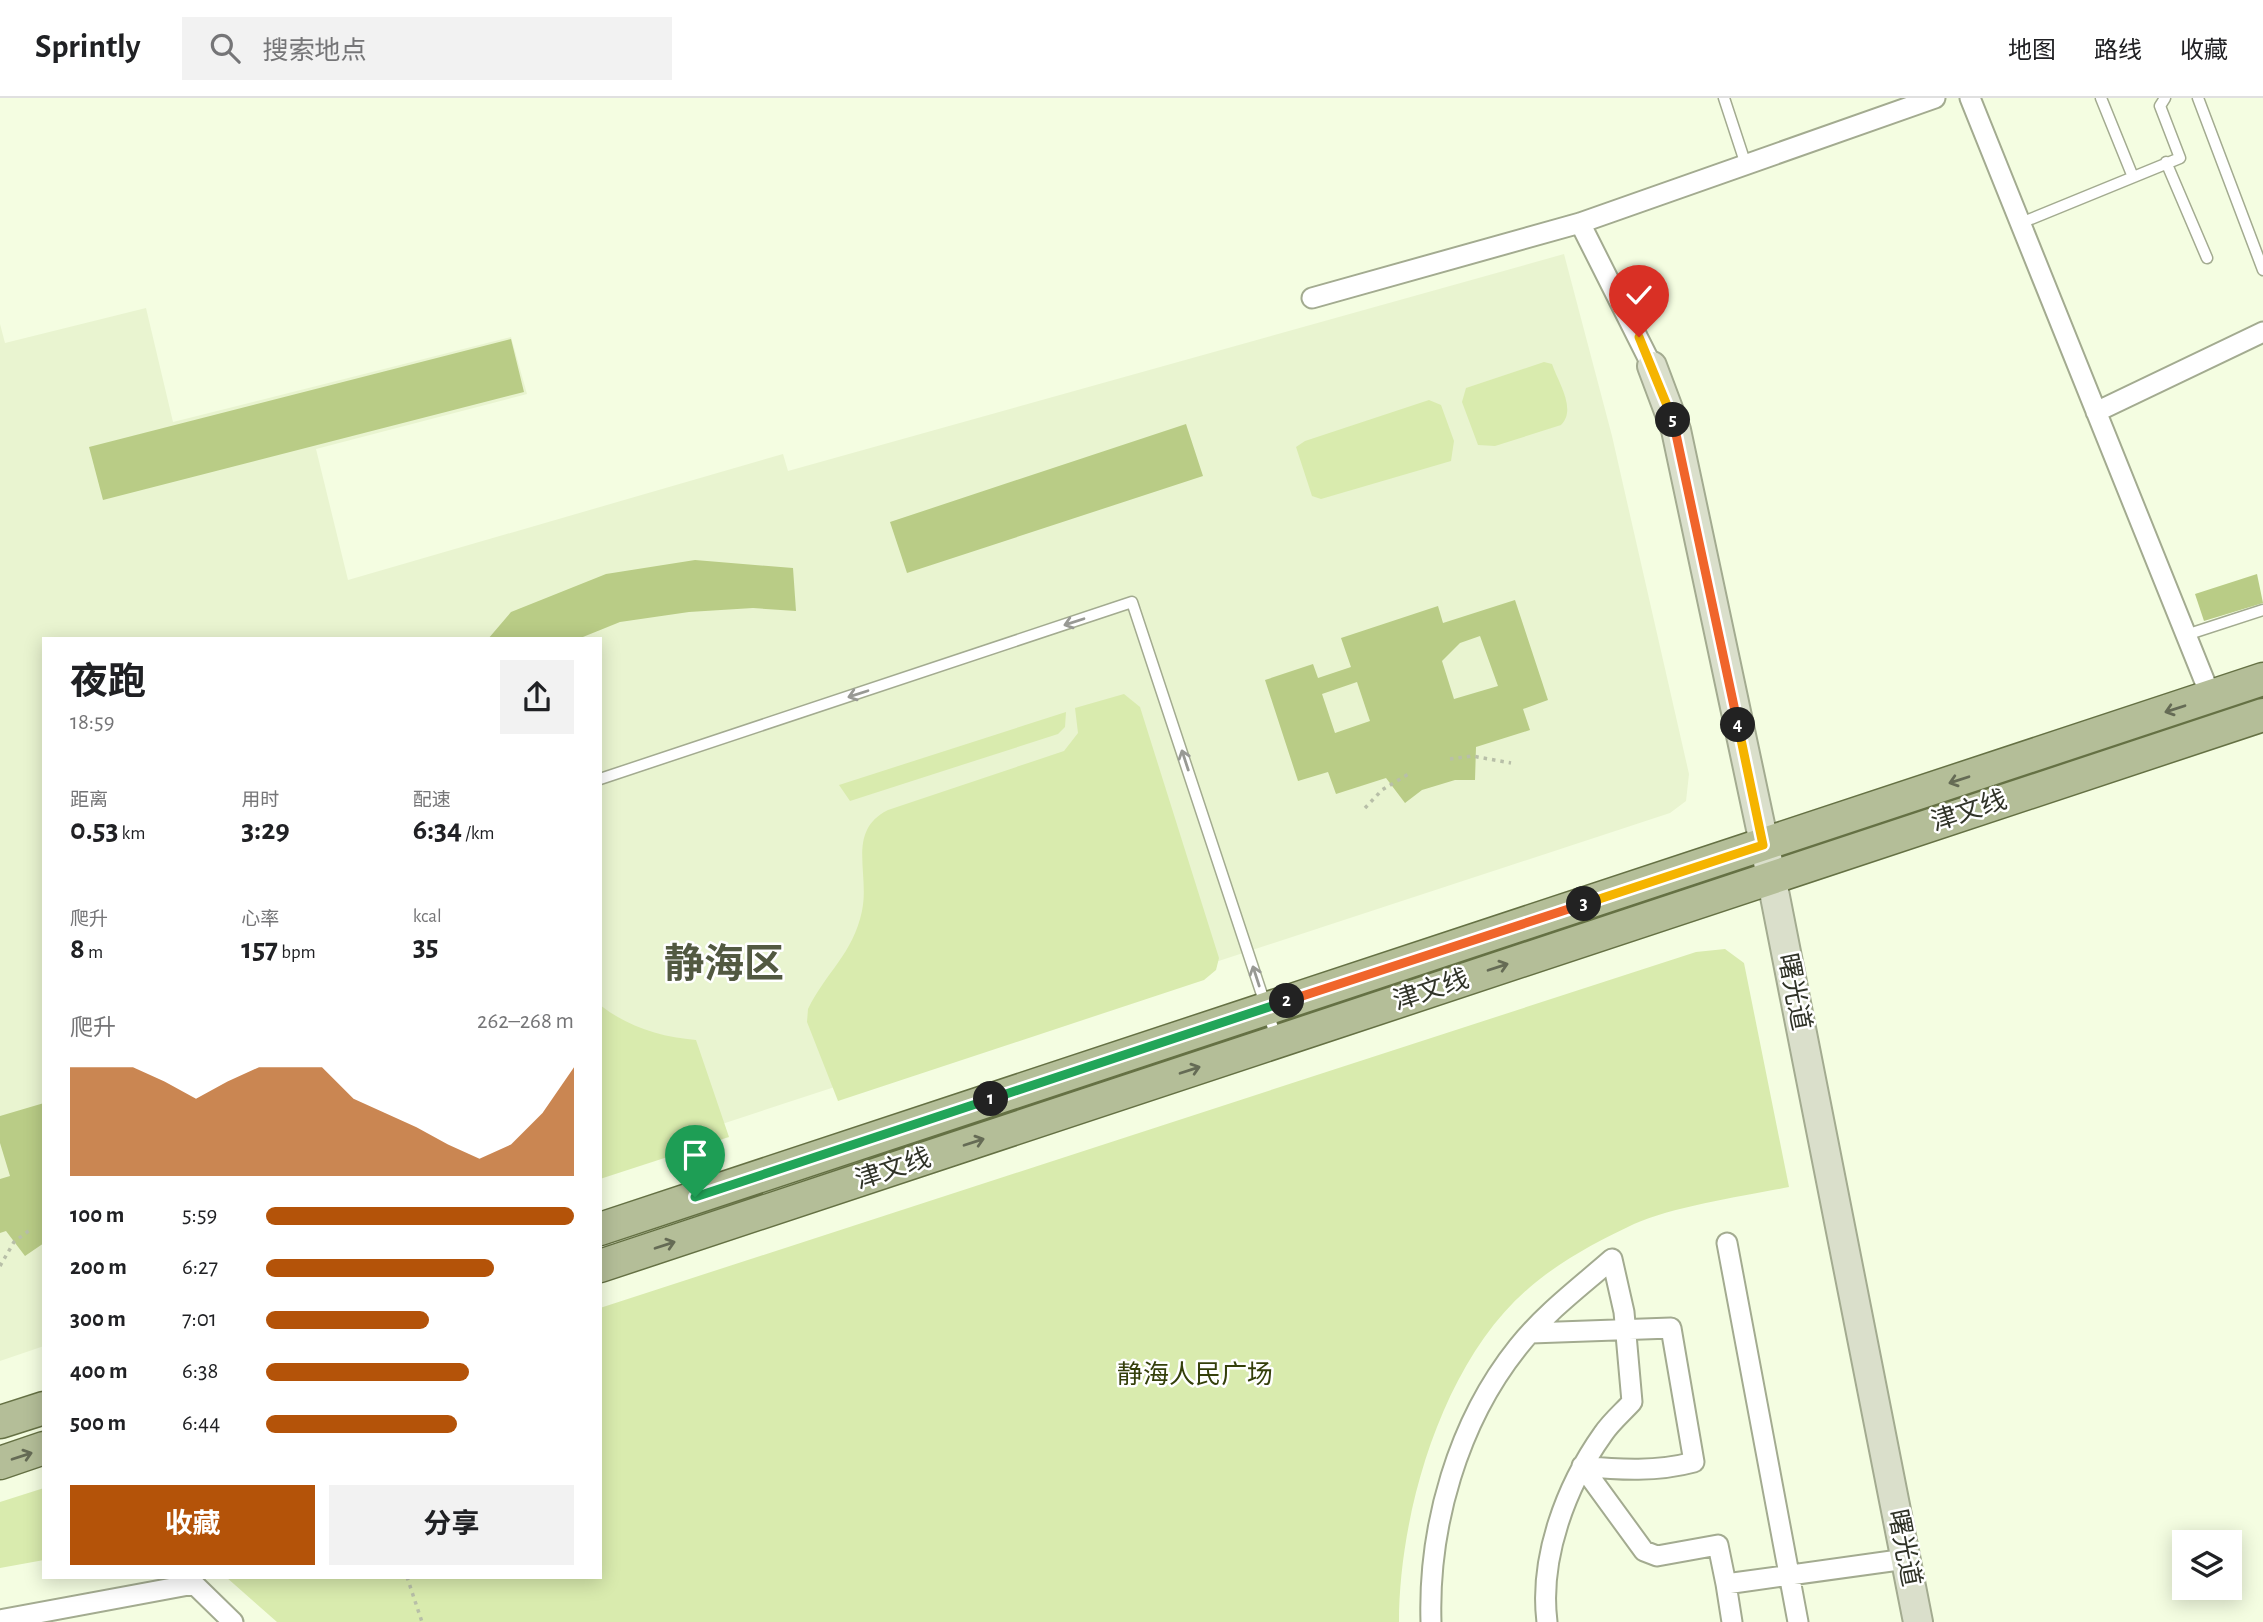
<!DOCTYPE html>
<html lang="zh">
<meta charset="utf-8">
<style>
:root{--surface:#fff;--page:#f2f2f2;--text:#202124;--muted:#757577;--line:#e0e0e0;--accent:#b45309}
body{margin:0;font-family:"Alegreya Sans","Noto Sans SC",sans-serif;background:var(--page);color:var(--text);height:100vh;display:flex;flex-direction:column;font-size:26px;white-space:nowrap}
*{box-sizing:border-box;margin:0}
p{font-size:23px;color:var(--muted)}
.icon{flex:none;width:38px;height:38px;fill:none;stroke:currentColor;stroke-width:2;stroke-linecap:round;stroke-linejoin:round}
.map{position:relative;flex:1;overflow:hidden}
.details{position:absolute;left:42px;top:539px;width:560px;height:942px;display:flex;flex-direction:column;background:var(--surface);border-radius:0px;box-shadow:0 4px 18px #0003}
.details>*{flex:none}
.fabs{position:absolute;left:2172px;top:1432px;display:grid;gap:14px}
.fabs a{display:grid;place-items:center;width:70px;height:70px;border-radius:0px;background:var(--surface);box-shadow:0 4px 18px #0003;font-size:35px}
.pin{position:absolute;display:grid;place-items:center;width:60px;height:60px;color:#fff;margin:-72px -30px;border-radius:50% 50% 50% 0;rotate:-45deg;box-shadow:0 0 7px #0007}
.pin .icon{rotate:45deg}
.km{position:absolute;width:35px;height:35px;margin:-18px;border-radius:50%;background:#222;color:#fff;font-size:19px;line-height:35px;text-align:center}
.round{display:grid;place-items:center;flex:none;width:74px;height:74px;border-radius:0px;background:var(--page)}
.headline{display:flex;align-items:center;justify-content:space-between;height:119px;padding:0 28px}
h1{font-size:38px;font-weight:700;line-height:52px}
.metrics{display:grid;grid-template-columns:repeat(3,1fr);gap:10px;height:119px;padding:7px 28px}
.metrics div{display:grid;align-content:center}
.metrics b{font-size:30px;font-weight:700}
.metrics small{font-size:19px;font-weight:400}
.metrics p{font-size:19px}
.chart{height:196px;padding:14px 28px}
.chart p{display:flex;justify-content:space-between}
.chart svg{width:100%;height:126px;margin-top:7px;fill:var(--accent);opacity:.7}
.primary-button{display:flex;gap:14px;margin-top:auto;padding:14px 28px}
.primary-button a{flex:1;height:80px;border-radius:0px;background:var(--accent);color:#fff;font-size:28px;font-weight:700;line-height:80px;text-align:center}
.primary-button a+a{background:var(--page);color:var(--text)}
ul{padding:0 28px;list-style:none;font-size:23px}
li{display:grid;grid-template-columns:112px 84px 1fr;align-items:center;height:52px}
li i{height:18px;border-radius:9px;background:var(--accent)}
header{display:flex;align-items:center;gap:42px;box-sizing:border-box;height:98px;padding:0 35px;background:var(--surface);border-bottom:2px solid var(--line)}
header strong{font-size:33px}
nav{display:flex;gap:38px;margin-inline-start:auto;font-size:24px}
.search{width:490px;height:63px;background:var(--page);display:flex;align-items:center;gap:18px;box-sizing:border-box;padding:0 24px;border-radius:0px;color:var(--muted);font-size:26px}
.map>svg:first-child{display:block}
</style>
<header>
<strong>Sprintly</strong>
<div class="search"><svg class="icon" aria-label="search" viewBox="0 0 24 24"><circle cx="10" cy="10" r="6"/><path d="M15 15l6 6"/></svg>搜索地点</div>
<nav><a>地图</a><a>路线</a><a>收藏</a></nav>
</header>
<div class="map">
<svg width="2263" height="1524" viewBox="0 0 2263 1524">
<rect width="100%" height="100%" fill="#f4fde1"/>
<path fill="#e9f4d0" d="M 1564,156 L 1612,338 L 1689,676 L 1686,703 L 1670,715 L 600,1066 L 600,541 L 44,541 L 44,1248 L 0,1263 L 0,226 L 5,245 L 146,210 L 173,324 L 511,239 L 527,296 L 316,351 L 348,482 L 783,356 L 788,373 Z"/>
<path fill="#d9ebae" d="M 1544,264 L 1552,266 C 1558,284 1577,311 1561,327 L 1495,348 L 1478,347 L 1462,304 L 1466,290 Z
M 1429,302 L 1441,307 L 1454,343 L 1451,363 L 1321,401 L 1312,398 L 1296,349 L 1305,343 Z
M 1124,596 L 1140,609 L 1219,860 L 1216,872 L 1204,882 L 838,1003 L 807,924 L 808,911 C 826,874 853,856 862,813 C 870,775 846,733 888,712 L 1064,653 L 1078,635 L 1075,610 Z
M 1066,614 L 1065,629 L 1058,636 L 850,703 L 839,687 Z
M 1725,851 L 1744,865 L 1789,1089 C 1744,1098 1675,1108 1634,1126 C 1598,1143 1560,1163 1529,1190 C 1443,1263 1399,1414 1399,1524 L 277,1524 L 226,1479 L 600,1479 L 600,1210 L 1696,854 Z
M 600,907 C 628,929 661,939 696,942 L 729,1039 L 600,1081 Z
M 44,1390 L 44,1462 L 0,1470 L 0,1404 Z"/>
<path fill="#b9cc86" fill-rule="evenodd" d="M 511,241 L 524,294 L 103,402 L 89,349 Z
M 1186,326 L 1203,378 L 907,475 L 890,424 Z
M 695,462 L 793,470 L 796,513 L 753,510 L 689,514 L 620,524 L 578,541 L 488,541 L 511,514 L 606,476 Z
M 2257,476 L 2263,505 L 2204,523 L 2195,496 Z
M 1515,502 L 1548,602 L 1523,611 L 1530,632 L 1476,649 L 1475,682 L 1455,682 L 1422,692 L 1405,705 L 1386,680 L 1336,696 L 1328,674 L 1298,683 L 1265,582 L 1313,566 L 1318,580 L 1351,569 L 1341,540 L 1438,508 L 1443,525 ZM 1480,538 L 1498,588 L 1454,601 L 1442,563 L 1460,545 ZM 1357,584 L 1370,623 L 1335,635 L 1322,596 Z
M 44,1005 L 44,1145 L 25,1158 L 6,1133 L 0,1135 L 0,1081 L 10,1078 L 0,1045 L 0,1018 Z"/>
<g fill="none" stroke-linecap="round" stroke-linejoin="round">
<defs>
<path id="lane" d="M 1724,0 L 1746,67
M 2101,0 L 2133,79
M 2198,0 L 2263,172
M 2166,64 L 2207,160
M 2021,125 L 2180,60 L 2160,8 L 2165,0
M 2186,537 L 2263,512
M 600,681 L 1132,504 L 1276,939"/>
<path id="street" d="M 1970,0 L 2211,599
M 1580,125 L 1652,268
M 1312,200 L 1580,125 L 1935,0
M 2096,314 L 2263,234
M 1727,1145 L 1798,1524
M 1531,1235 L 1671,1230 L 1694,1364 C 1657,1374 1620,1372 1582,1368
M 1582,1368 L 1644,1453 L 1657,1458 L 1718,1447 L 1726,1486
M 0,1522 L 194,1486 L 233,1524
M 1431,1524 C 1428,1428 1458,1324 1518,1249 C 1545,1215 1580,1189 1612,1161 L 1624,1214 L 1632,1304 C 1623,1314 1611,1324 1603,1336 C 1566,1388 1539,1460 1547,1524
M 1732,1524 L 1726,1486 L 1906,1461"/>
<path id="secondary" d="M 1652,268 L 1676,332 L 1771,778 L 1918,1524"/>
<path id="primary" d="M 600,1131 L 2263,581
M 600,1168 L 2263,617
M 0,1324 L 44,1310
M 0,1365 L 44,1350"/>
</defs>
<use href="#lane" stroke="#a3ab90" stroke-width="13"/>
<use href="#street" stroke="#a3ab90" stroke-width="23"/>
<use href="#secondary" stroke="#a3ab90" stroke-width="32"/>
<use href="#primary" stroke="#657144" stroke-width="35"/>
<path stroke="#b8bfa8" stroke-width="3.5" stroke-dasharray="3.5 5" stroke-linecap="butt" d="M 1450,661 L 1472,658 L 1511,665
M 1365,710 L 1382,692 L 1410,675
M 0,1168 L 14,1144 L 31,1131
M 407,1479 L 422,1524"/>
<use href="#lane" stroke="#fff" stroke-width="10"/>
<use href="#street" stroke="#fff" stroke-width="19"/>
<use href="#secondary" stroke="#dadfcb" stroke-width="28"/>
<use href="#primary" stroke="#b4be98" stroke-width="32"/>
</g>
<defs><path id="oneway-shaft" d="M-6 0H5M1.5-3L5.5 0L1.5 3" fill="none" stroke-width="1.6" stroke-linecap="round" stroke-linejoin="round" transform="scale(1.75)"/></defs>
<g stroke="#989994">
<use href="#oneway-shaft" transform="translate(1074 524) rotate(162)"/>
<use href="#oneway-shaft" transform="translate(858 596) rotate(162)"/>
<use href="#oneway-shaft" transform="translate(1185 662) rotate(-108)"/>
<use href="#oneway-shaft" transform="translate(1256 878) rotate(-108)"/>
</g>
<g stroke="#656b55">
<use href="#oneway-shaft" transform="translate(2175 611) rotate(162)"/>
<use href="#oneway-shaft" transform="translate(1959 682) rotate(162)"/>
<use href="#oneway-shaft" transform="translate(1498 869) rotate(-18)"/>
<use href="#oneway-shaft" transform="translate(1190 972) rotate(-18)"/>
<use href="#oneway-shaft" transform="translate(974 1044) rotate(-18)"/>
<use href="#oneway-shaft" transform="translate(665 1147) rotate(-18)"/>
<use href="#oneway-shaft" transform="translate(22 1358) rotate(-18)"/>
</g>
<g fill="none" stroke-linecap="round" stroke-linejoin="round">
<defs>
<path id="split-1" d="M 695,1099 L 991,1001"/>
<path id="split-2" d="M 991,1001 L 1287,903"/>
<path id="split-3" d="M 1287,903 L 1584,806"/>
<path id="split-4" d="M 1584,806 L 1763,747 L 1738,627"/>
<path id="split-5" d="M 1673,322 L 1738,627"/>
<path id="split-6" d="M 1639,239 L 1673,322"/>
</defs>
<use href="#split-1" stroke="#fff" stroke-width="14"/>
<use href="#split-2" stroke="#fff" stroke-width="14"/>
<use href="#split-3" stroke="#fff" stroke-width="14"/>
<use href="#split-4" stroke="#fff" stroke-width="14"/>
<use href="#split-5" stroke="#fff" stroke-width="14"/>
<use href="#split-6" stroke="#fff" stroke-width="14"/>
<use href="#split-1" stroke="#22a559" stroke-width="9"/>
<use href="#split-2" stroke="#22a559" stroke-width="9"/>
<use href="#split-3" stroke="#f0652b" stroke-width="9"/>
<use href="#split-4" stroke="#f5b400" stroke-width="9"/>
<use href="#split-5" stroke="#f0652b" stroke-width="9"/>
<use href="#split-6" stroke="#f5b400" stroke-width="9"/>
</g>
<g text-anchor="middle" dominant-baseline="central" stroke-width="5" stroke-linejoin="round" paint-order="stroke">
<g font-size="26" fill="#303328" stroke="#fff">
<text transform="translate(1969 713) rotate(-18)">津文线</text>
<text transform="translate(1431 892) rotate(-18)">津文线</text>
<text transform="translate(1794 894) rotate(79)">曙光道</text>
<text transform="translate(893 1071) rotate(-18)">津文线</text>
<text transform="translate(1904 1450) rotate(79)">曙光道</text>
</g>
<g font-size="26" fill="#343f0a" stroke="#fff">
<text x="1195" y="1277">静海人民广场</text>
</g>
<g font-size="40" font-weight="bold" fill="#525941" stroke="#fff">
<text x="724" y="867">静海区</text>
</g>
</g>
</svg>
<div class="fabs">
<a><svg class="icon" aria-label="layers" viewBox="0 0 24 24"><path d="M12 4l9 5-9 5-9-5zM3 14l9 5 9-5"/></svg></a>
</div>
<div class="pin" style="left:695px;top:1099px;background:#1e9e55"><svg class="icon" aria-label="arrive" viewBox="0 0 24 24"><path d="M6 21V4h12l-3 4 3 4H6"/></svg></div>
<div class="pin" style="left:1639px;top:239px;background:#d93025"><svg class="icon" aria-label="check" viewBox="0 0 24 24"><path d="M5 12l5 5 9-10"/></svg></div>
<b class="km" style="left:991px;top:1001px">1</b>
<b class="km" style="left:1287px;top:903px">2</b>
<b class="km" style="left:1584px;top:806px">3</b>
<b class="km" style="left:1738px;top:627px">4</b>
<b class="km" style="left:1673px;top:322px">5</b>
<section class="details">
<div class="headline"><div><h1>夜跑</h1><p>18:59</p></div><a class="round"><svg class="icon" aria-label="share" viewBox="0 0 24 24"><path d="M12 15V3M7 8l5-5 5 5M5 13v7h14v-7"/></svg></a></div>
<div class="metrics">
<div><p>距离</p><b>0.53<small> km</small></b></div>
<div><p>用时</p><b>3:29</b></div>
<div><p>配速</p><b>6:34<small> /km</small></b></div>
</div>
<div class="metrics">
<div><p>爬升</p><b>8<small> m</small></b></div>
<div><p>心率</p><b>157<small> bpm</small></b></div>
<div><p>kcal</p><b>35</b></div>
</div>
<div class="chart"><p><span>爬升</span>262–268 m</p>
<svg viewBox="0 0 160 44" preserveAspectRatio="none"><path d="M0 44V6L10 6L20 6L30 11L40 17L50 11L60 6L70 6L80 6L90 17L100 22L110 27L120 33L130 38L140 33L150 22L160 6V44z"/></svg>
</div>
<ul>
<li><b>100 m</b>5:59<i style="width:100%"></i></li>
<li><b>200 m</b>6:27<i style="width:74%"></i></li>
<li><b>300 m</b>7:01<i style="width:53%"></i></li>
<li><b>400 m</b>6:38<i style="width:66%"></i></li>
<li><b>500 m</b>6:44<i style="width:62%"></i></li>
</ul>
<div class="primary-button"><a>收藏</a><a>分享</a></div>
</section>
</div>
